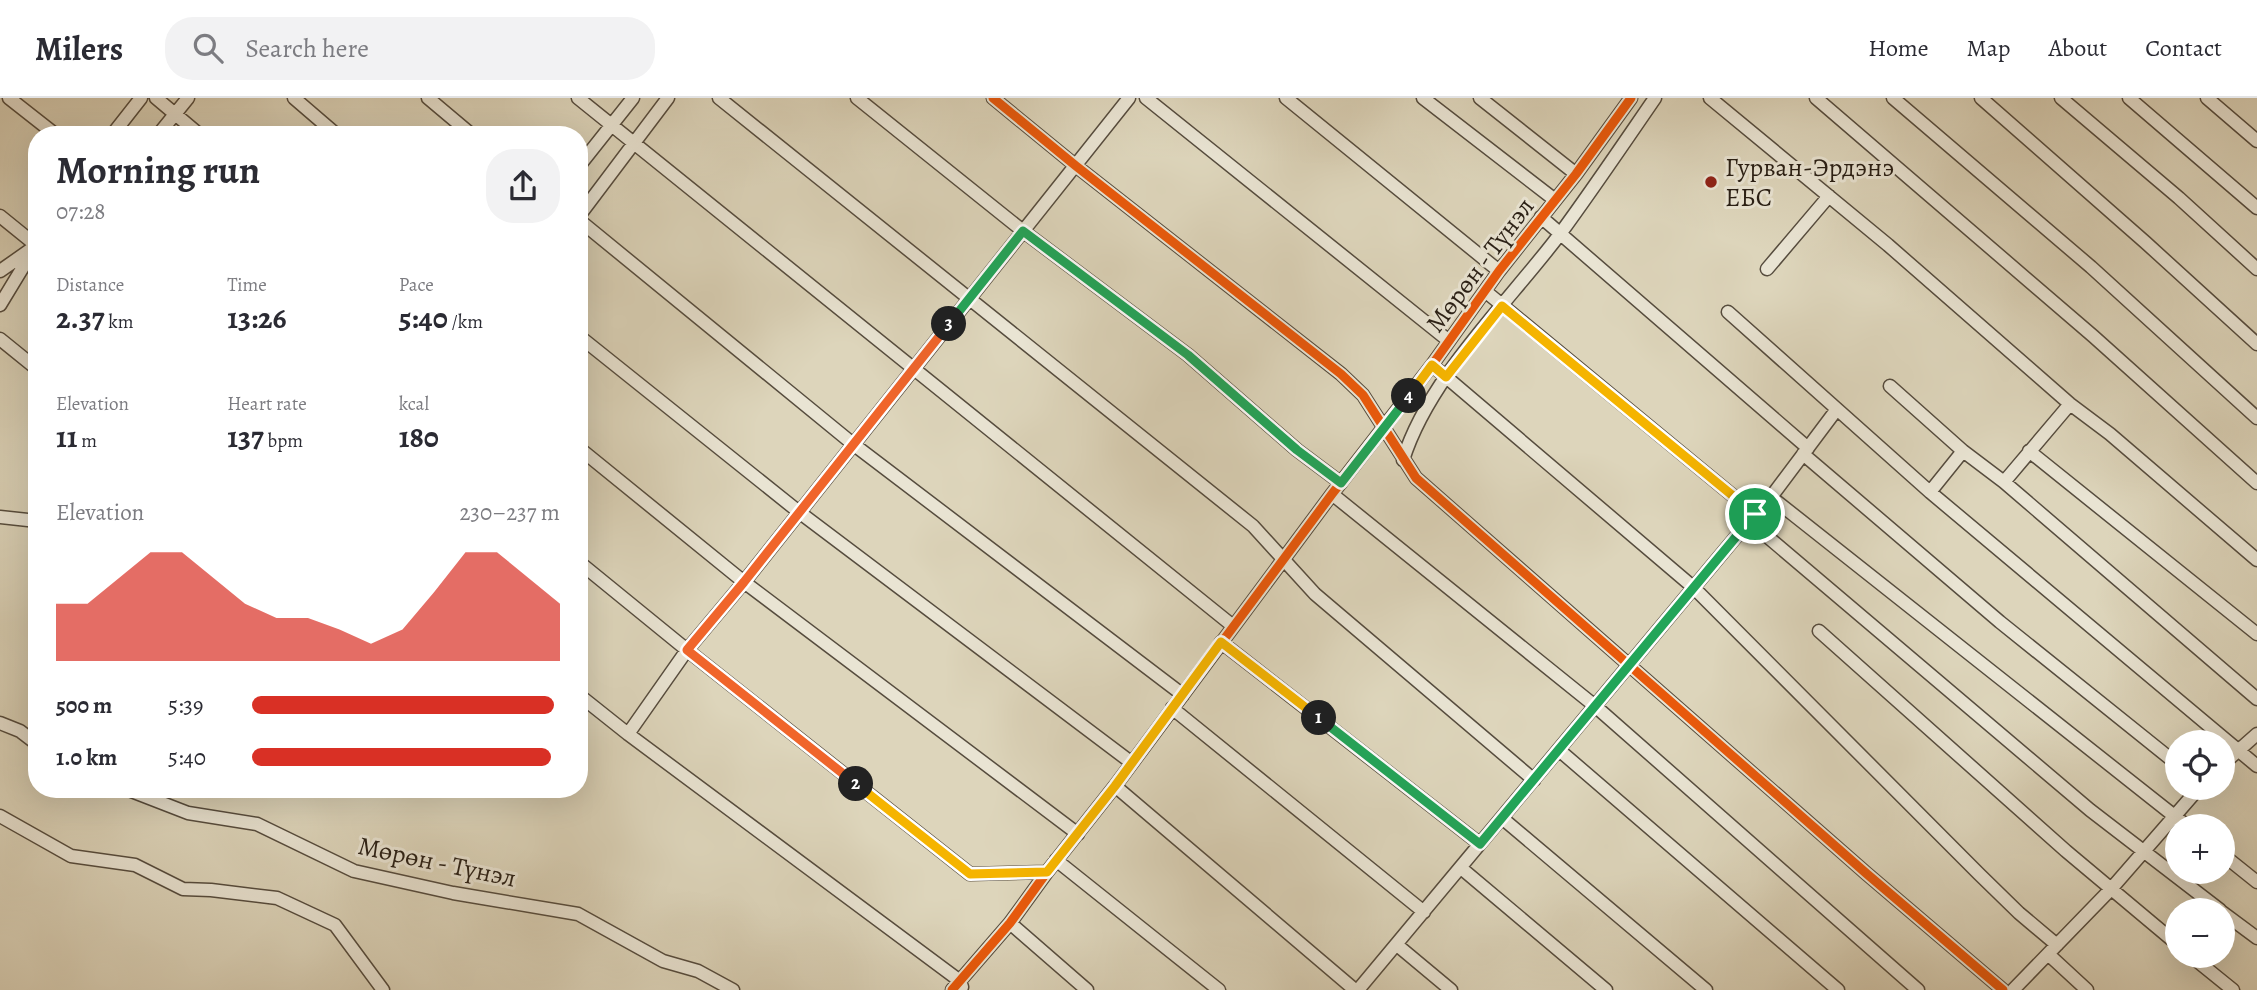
<!DOCTYPE html>
<meta charset="utf-8">
<style>
:root{--surface:#fff;--page:#f2f2f3;--text:#2b2b33;--muted:#7c7c81;--line:#e1e1e2;--accent:#d93025}
body{margin:0;font-family:Alegreya,serif;background:var(--page);color:var(--text);height:100vh;display:flex;flex-direction:column;font-size:26px;white-space:nowrap}
*{box-sizing:border-box;margin:0}
p{font-size:23px;color:var(--muted)}
.icon{flex:none;width:38px;height:38px;fill:none;stroke:currentColor;stroke-width:2;stroke-linecap:round;stroke-linejoin:round}
.map{position:relative;flex:1;overflow:hidden}
.details{position:absolute;left:28px;top:28px;width:560px;height:672px;display:flex;flex-direction:column;background:var(--surface);border-radius:28px;box-shadow:0 7px 28px #0002}
.details>*{flex:none}
.fabs{position:absolute;left:2165px;top:632px;display:grid;gap:14px}
.fabs a{display:grid;place-items:center;width:70px;height:70px;border-radius:50%;background:var(--surface);box-shadow:0 7px 28px #0002;font-size:35px}
.pin{position:absolute;display:grid;place-items:center;width:60px;height:60px;color:#fff;margin:-30px;border:4px solid #fff;border-radius:50%;box-shadow:0 2px 7px #0007}
.km{position:absolute;width:35px;height:35px;margin:-18px;border-radius:50%;background:#222;color:#fff;font-size:19px;line-height:35px;text-align:center}
.round{display:grid;place-items:center;flex:none;width:74px;height:74px;border-radius:28px;background:var(--page)}
.summary{display:flex;align-items:center;justify-content:space-between;height:119px;padding:0 28px}
h1{font-size:38px;font-weight:700;line-height:52px}
.metrics{display:grid;grid-template-columns:repeat(3,1fr);gap:10px;height:119px;padding:7px 28px}
.metrics div{display:grid;align-content:center}
.metrics b{font-size:30px;font-weight:700}
.metrics small{font-size:19px;font-weight:400}
.metrics p{font-size:19px}
.chart{height:196px;padding:14px 28px}
.chart p{display:flex;justify-content:space-between}
.chart svg{width:100%;height:126px;margin-top:7px;fill:var(--accent);opacity:.7}
ul{padding:0 28px;list-style:none;font-size:23px}
li{display:grid;grid-template-columns:112px 84px 1fr;align-items:center;height:52px}
li i{height:18px;border-radius:9px;background:var(--accent)}
header{display:flex;align-items:center;gap:42px;box-sizing:border-box;height:98px;padding:0 35px;background:var(--surface);border-bottom:2px solid var(--line)}
header strong{font-size:33px}
nav{display:flex;gap:38px;margin-inline-start:auto;font-size:24px}
.search{width:490px;height:63px;background:var(--page);display:flex;align-items:center;gap:18px;box-sizing:border-box;padding:0 24px;border-radius:28px;color:var(--muted);font-size:26px}
.map>svg:first-child{display:block}
</style>
<header>
<strong>Milers</strong>
<div class="search"><svg class="icon" aria-label="search" viewBox="0 0 24 24"><circle cx="10" cy="10" r="6"/><path d="M15 15l6 6"/></svg>Search here</div>
<nav><a>Home</a><a>Map</a><a>About</a><a>Contact</a></nav>
</header>
<div class="map">
<svg width="2257" height="892" viewBox="0 0 2257 892">
<rect width="100%" height="100%" fill="#ddd5bb"/>
<filter id="stains"><feTurbulence type="fractalNoise" baseFrequency=".00286" numOctaves="4"/><feColorMatrix values="0 0 0 0 .2 0 0 0 0 .09 0 0 0 0 .02 0 0 0 .5 -.17"/></filter>
<radialGradient id="worn" r=".72"><stop offset=".6" stop-color="#630" stop-opacity="0"/><stop offset="1" stop-color="#630" stop-opacity=".3"/></radialGradient>
<g fill="none" stroke-linecap="round" stroke-linejoin="round">
<defs>
<path id="minor" d="M 9,0 L 56,37
M 156,0 L 200,37
M 294,0 L 337,37
M 428,0 L 472,37
M 578,0 L 1233,528
M 719,0 L 1253,428 L 1315,496 L 1534,682
M 857,0 L 1023,133 L 1188,257 L 1297,352 L 1341,385
M 993,0 L 1076,68 L 1341,276 L 1363,297 L 1416,380 L 1867,776 L 2003,892
M 1146,0 L 1449,243
M 1286,0 L 1499,173
M 1423,0 L 1555,102
M 1480,0 L 1576,76
M 1710,0 L 1888,147 L 2070,306 L 2110,336 L 2257,462
M 1816,0 L 2093,238 L 2257,385
M 1893,0 L 2091,169 L 2257,320
M 1981,0 L 2145,144 L 2257,246
M 2061,0 L 2179,100 L 2257,171
M 2129,0 L 2257,110
M 2207,0 L 2257,43
M 112,37 L 141,0
M 158,37 L 188,0
M 579,68 L 633,0
M 0,118 L 37,148
M 579,118 L 668,0
M 1541,119 L 1808,350
M 579,122 L 853,346 L 1183,597
M 1767,171 L 1829,98
M 0,173 L 30,152
M 1485,193 L 1755,416
M 0,207 L 37,146
M 1728,214 L 1930,394 L 2257,668
M 579,238 L 799,414 L 1132,665
M 0,241 L 37,271
M 1432,267 L 1693,489 L 1979,776 L 2019,815 L 2057,847
M 1890,288 L 1963,353 L 2004,384 L 2257,601
M 579,350 L 744,484 L 1078,736
M 2029,353 L 2257,536
M 1803,356 L 2000,524 L 2177,666
M 1403,362 C 1429,279 1508,205 1560,136 C 1593,91 1624,45 1655,0
M 2004,384 L 2070,306
M 1930,394 L 1963,353
M 1332,396 L 1595,608 L 1918,892
M 1771,399 L 2187,728
M 0,419 L 37,423
M 1749,423 L 2090,712 L 2220,812
M 579,464 L 687,552 L 970,776 L 1047,774
M 1819,533 L 2066,753 L 2177,846
M 1221,544 L 1480,746
M 579,597 L 628,636 L 960,883 L 962,889
M 1172,610 L 1424,814
M 0,625 L 20,633 L 37,646
M 628,636 L 687,552 L 744,484 L 1129,0
M 1559,652 L 1838,892
M 2222,667 L 2257,636
M 1115,688 L 1355,892
M 126,691 L 188,715 L 257,726 L 354,773 L 453,795 L 578,816 L 663,863 L 698,873 L 733,892
M 0,718 L 71,758 L 135,767 L 183,791 L 211,792 L 277,800 L 335,827 L 383,892
M 1502,720 L 1706,892
M 2222,756 L 2257,784
M 1056,762 L 1219,892
M 1461,770 L 1606,892
M 2222,814 L 2257,840
M 1010,825 L 1087,892
M 1397,847 L 1451,892
M 2048,856 L 2087,892
M 2191,858 L 2233,892
M 952,892 L 1010,825 L 1047,774 L 1115,688 L 1332,396 L 1432,267 L 1499,173 L 1576,76 L 1631,0
M 1358,892 L 1755,416 L 1771,399 L 1837,311
M 2013,892 L 2111,791 L 2199,690"/>
</defs>
<use href="#minor" stroke="#564c3e" stroke-width="15"/>
<use href="#minor" stroke="#e9e4d3" stroke-width="12"/>
<defs>
<path id="cycleway" d="M 993,0 L 1076,68 L 1341,276 L 1363,297 L 1416,380 L 1867,776 L 2003,892
M 952,892 L 1010,825 L 1047,774 L 1115,688 L 1332,396 L 1432,267 L 1499,173 L 1576,76 L 1631,0"/>
</defs>
<use href="#cycleway" stroke="#e9e4d3" stroke-width="13"/>
<use href="#cycleway" stroke="#e8590c" stroke-width="9"/>
</g>
<g fill="none" stroke-linecap="round" stroke-linejoin="round">
<defs>
<path id="split-1" d="M 1319,620 L 1480,746 L 1755,416"/>
<path id="split-2" d="M 856,686 L 970,776 L 1047,774 L 1115,688 L 1221,544 L 1319,620"/>
<path id="split-3" d="M 856,686 L 687,552 L 744,484 L 949,226"/>
<path id="split-4" d="M 949,226 L 1023,133 L 1188,257 L 1297,352 L 1341,385 L 1409,298"/>
<path id="split-5" d="M 1409,298 L 1432,267 L 1446,279 L 1502,208 L 1755,416"/>
</defs>
<use href="#split-1" stroke="#fff" stroke-width="14"/>
<use href="#split-2" stroke="#fff" stroke-width="14"/>
<use href="#split-3" stroke="#fff" stroke-width="14"/>
<use href="#split-4" stroke="#fff" stroke-width="14"/>
<use href="#split-5" stroke="#fff" stroke-width="14"/>
<use href="#split-1" stroke="#22a559" stroke-width="9"/>
<use href="#split-2" stroke="#f5b400" stroke-width="9"/>
<use href="#split-3" stroke="#f0652b" stroke-width="9"/>
<use href="#split-4" stroke="#22a559" stroke-width="9"/>
<use href="#split-5" stroke="#f5b400" stroke-width="9"/>
</g>
<circle fill="#8f2418" stroke="#e9e4d3" stroke-width="2.5" cx="1711" cy="84" r="7"/>
<g text-anchor="middle" dominant-baseline="central" stroke-width="6" stroke-linejoin="round" paint-order="stroke">
<g font-size="26" fill="#291f15" stroke="#e9e4d3" text-anchor="start">
<text x="1725" y="69">Гурван-Эрдэнэ<tspan x="1725" dy="30">ЕБС</tspan></text>
</g>
<g font-size="26" fill="#291f15" stroke="#e9e4d3">
<text transform="translate(1480 167) rotate(-53)">Мөрөн - Түнэл</text>
<text transform="translate(437 764) rotate(12)">Мөрөн - Түнэл</text>
</g>
</g>
<rect width="100%" height="100%" filter="url(#stains)"/>
<rect width="100%" height="100%" fill="url(#worn)"/>
</svg>
<div class="fabs">
<a><svg class="icon" aria-label="locate" viewBox="0 0 24 24"><circle cx="12" cy="12" r="6"/><path d="M12 2v4M12 18v4M2 12h4M18 12h4"/></svg></a>
<a>+</a>
<a>−</a>
</div>
<div class="pin" style="left:1755px;top:416px;background:#1e9e55"><svg class="icon" aria-label="arrive" viewBox="0 0 24 24"><path d="M6 21V4h12l-3 4 3 4H6"/></svg></div>
<b class="km" style="left:1319px;top:620px">1</b>
<b class="km" style="left:856px;top:686px">2</b>
<b class="km" style="left:949px;top:226px">3</b>
<b class="km" style="left:1409px;top:298px">4</b>
<section class="details">
<div class="summary"><div><h1>Morning run</h1><p>07:28</p></div><a class="round"><svg class="icon" aria-label="share" viewBox="0 0 24 24"><path d="M12 15V3M7 8l5-5 5 5M5 13v7h14v-7"/></svg></a></div>
<div class="metrics">
<div><p>Distance</p><b>2.37<small> km</small></b></div>
<div><p>Time</p><b>13:26</b></div>
<div><p>Pace</p><b>5:40<small> /km</small></b></div>
</div>
<div class="metrics">
<div><p>Elevation</p><b>11<small> m</small></b></div>
<div><p>Heart rate</p><b>137<small> bpm</small></b></div>
<div><p>kcal</p><b>180</b></div>
</div>
<div class="chart"><p><span>Elevation</span>230–237 m</p>
<svg viewBox="0 0 160 44" preserveAspectRatio="none"><path d="M0 44V24L10 24L20 15L30 6L40 6L50 15L60 24L70 29L80 29L90 33L100 38L110 33L120 20L130 6L140 6L150 15L160 24V44z"/></svg>
</div>
<ul>
<li><b>500 m</b>5:39<i style="width:98%"></i></li>
<li><b>1.0 km</b>5:40<i style="width:97%"></i></li>
</ul>
</section>
</div>
